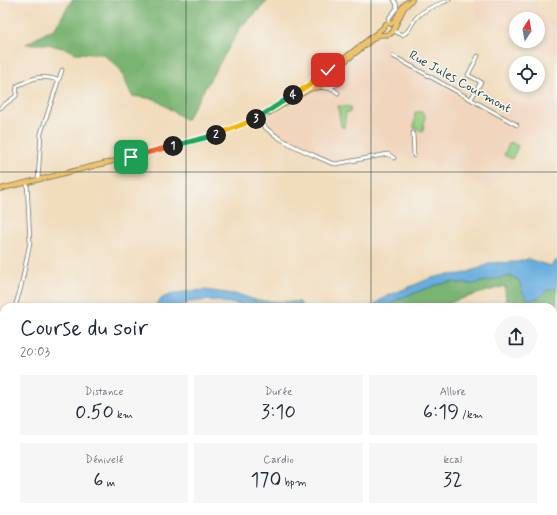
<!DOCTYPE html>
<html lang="fr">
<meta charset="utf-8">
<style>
:root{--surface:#fff;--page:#f6f6f7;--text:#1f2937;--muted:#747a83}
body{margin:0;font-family:Mynerve,sans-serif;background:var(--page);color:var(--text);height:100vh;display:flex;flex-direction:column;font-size:15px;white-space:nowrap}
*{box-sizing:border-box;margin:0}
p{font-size:13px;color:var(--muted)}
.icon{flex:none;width:22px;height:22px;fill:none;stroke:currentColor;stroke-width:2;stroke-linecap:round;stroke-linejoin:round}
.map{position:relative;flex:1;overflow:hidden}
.drawer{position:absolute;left:0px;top:303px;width:557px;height:212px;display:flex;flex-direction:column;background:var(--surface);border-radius:12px 12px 0 0;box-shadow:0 2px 6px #0003}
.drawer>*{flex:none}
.needle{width:26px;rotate:11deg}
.controls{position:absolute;left:509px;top:12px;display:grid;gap:8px}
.controls a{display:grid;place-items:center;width:36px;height:36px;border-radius:50%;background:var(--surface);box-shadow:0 2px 6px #0003;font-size:20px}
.pin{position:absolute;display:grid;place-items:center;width:34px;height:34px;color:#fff;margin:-17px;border-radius:8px;box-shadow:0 2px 6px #0006}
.km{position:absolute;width:20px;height:20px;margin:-10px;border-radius:50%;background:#222;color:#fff;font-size:11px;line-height:20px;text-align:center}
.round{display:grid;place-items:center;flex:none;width:42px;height:42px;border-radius:21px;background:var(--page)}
.summary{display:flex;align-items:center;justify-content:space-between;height:68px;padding:0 20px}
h1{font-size:22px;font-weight:600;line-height:30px}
.figures{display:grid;grid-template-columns:repeat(3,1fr);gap:6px;height:68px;padding:4px 20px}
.figures div{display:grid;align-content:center;border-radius:0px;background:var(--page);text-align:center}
.figures b{font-size:20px;font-weight:600}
.figures small{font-size:11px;font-weight:400}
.figures p{font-size:11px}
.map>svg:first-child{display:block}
</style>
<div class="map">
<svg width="557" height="515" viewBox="0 0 557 515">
<rect width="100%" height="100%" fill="#f6f6f2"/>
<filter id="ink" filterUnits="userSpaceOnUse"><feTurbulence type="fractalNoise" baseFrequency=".025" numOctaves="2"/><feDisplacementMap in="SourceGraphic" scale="8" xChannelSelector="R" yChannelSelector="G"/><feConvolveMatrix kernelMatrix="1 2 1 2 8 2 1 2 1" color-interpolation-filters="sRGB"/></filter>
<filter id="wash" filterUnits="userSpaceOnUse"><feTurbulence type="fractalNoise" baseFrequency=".012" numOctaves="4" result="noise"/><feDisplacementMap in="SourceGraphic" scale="16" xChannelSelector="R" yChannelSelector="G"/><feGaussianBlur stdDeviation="0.9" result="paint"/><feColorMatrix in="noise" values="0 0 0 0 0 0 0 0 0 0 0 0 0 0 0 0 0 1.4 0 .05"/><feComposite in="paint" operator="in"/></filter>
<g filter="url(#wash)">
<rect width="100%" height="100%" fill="#f1dcbc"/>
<path fill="#f1d5bd" d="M 475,0 L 537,0 L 537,5 L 538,6 L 537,14 L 557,19 L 557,55 L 527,48 L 528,41 L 538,41 L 538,19 L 516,19 L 516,31 L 487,27 L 483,25 L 472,6 Z
M 383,39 L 395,62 L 496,116 L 505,98 L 514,102 L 525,103 L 527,103 L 530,96 L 540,100 L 557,99 L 557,130 L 546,133 L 527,134 L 513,160 L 488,192 L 459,170 L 431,163 L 388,154 L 334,164 L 273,131 L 264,121 L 324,87 L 329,84 L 329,79 L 374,43 Z"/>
<path fill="#99d285" stroke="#5c885c" d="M 338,106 L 351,107 L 350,112 L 346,112 L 344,128 L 341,126 Z
M 415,112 L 422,112 L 425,115 L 423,131 L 419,130 L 418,128 L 414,128 Z
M 510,142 L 518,146 L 512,159 L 504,155 Z
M 0,490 L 4,493 L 4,511 L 24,511 L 22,515 L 0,515 Z"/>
<path fill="#7ab472" stroke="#4c7853" d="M 72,0 L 269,0 L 241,27 L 186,120 L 155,99 L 132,96 L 120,69 L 103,54 L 76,53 L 67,49 L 47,44 L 26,44 L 55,28 Z
M 506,276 L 511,276 L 519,280 L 523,293 L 542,295 L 547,290 L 557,288 L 557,342 L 553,345 L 553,307 L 506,307 L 505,286 L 460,299 L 440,307 L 387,307 L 398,299 L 436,285 L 450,282 L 472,284 Z
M 553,484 L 557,485 L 557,515 L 51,515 L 46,513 L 46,511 L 553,511 Z"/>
<path fill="#68adde" stroke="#447589" d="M 528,259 L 550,266 L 557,260 L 557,288 L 547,290 C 542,296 537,300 528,300 L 523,293 L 519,280 L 511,276 L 472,284 L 450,282 L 436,285 L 398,299 L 387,307 L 372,307 L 383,298 L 431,278 L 445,275 L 462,274 L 480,268 L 490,263 L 517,262 Z
M 205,290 L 240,295 L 258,301 L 300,302 L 302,307 L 251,307 L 238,304 L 209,300 L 189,302 L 179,307 L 154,307 L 162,298 L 175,293 Z
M 4,367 L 4,432 L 0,443 L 0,370 Z"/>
</g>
<g filter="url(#ink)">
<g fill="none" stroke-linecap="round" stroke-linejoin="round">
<defs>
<path id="minor" d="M 388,23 L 389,18 L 397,8 L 396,3 L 394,0
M 394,31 L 402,35 C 411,32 411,22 418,16 C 425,8 440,4 449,0
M 393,56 L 517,125
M 325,82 L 327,84 L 332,86 L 339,84
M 319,87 L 333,89 L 338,93
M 471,99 L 481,82 L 468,75 L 478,56
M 0,108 L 16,96 L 17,86 C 33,78 41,74 58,80
M 256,118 C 275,141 305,151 331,163 L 336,164 L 388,154 L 394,158
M 413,133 L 414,156
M 38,180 L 41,133 L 62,70
M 15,307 L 21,287 L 30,242 L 27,182
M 0,340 L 4,333
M 553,391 L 557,390
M 553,456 L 557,457
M 0,460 L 4,458"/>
<path id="major" d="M 391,24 C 398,19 399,8 407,2
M 272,108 L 311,84 L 315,77 L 324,74 L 383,28 C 384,24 387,22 391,24
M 0,189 L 204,139 L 228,131 L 267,114 L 310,89 L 321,87 L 325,83 L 326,77 L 329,74 L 378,35 C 383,34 388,36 392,33 L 404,8 L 412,0"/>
</defs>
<use href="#minor" stroke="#687564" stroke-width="4.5"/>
<use href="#major" stroke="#687564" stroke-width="5.5"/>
<use href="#minor" stroke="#fff" stroke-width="3"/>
<use href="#major" stroke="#f2c26a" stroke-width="4"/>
</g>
</g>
<g fill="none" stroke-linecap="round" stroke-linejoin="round" filter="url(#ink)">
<defs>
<path id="split-1" d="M 131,157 L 173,146"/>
<path id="split-2" d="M 173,146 L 216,135"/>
<path id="split-3" d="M 216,135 L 256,119"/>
<path id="split-4" d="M 256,119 L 293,95"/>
<path id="split-5" d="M 293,95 L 311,84 L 314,77 L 321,75 L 328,70"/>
</defs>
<use href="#split-1" stroke="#fff" stroke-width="8"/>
<use href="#split-2" stroke="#fff" stroke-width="8"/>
<use href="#split-3" stroke="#fff" stroke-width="8"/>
<use href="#split-4" stroke="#fff" stroke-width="8"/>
<use href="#split-5" stroke="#fff" stroke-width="8"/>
<use href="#split-1" stroke="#f0652b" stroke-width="5"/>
<use href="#split-2" stroke="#22a559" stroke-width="5"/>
<use href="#split-3" stroke="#f5b400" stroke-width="5"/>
<use href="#split-4" stroke="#22a559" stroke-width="5"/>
<use href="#split-5" stroke="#f5b400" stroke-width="5"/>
</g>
<path fill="none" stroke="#1f3d34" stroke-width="1" stroke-opacity="0.55" d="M 186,0 L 186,307M 371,0 L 371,307M 0,172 L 557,172M 0,343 L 4,343M 553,343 L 557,343M 186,511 L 186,515M 371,511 L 371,515"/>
<g text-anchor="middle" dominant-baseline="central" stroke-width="3" stroke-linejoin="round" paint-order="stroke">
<g font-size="13" fill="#1f3d34" stroke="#f6f6f2">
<text transform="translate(460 82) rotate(29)">Rue Jules Courmont</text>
</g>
</g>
</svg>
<div class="controls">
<a><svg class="needle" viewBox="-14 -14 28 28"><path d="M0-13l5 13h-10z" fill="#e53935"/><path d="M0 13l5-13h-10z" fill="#747a83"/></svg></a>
<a><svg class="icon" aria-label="locate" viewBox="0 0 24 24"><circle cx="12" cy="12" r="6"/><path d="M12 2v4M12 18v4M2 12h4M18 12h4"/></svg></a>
</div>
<div class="pin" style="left:131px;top:157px;background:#1e9e55"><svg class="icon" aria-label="arrive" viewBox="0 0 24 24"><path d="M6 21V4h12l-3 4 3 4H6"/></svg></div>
<div class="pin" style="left:328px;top:70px;background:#d93025"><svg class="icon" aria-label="check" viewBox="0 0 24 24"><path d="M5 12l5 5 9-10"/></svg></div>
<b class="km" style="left:173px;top:146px">1</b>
<b class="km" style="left:216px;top:135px">2</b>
<b class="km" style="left:256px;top:119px">3</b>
<b class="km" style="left:293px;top:95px">4</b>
<section class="drawer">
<div class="summary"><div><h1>Course du soir</h1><p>20:03</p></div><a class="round"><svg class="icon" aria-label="share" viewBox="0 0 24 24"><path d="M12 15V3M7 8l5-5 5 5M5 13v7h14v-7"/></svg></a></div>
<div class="figures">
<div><p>Distance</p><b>0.50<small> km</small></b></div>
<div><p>Durée</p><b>3:10</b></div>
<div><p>Allure</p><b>6:19<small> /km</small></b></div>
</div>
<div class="figures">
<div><p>Dénivelé</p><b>6<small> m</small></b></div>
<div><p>Cardio</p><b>170<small> bpm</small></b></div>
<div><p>kcal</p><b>32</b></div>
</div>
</section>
</div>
